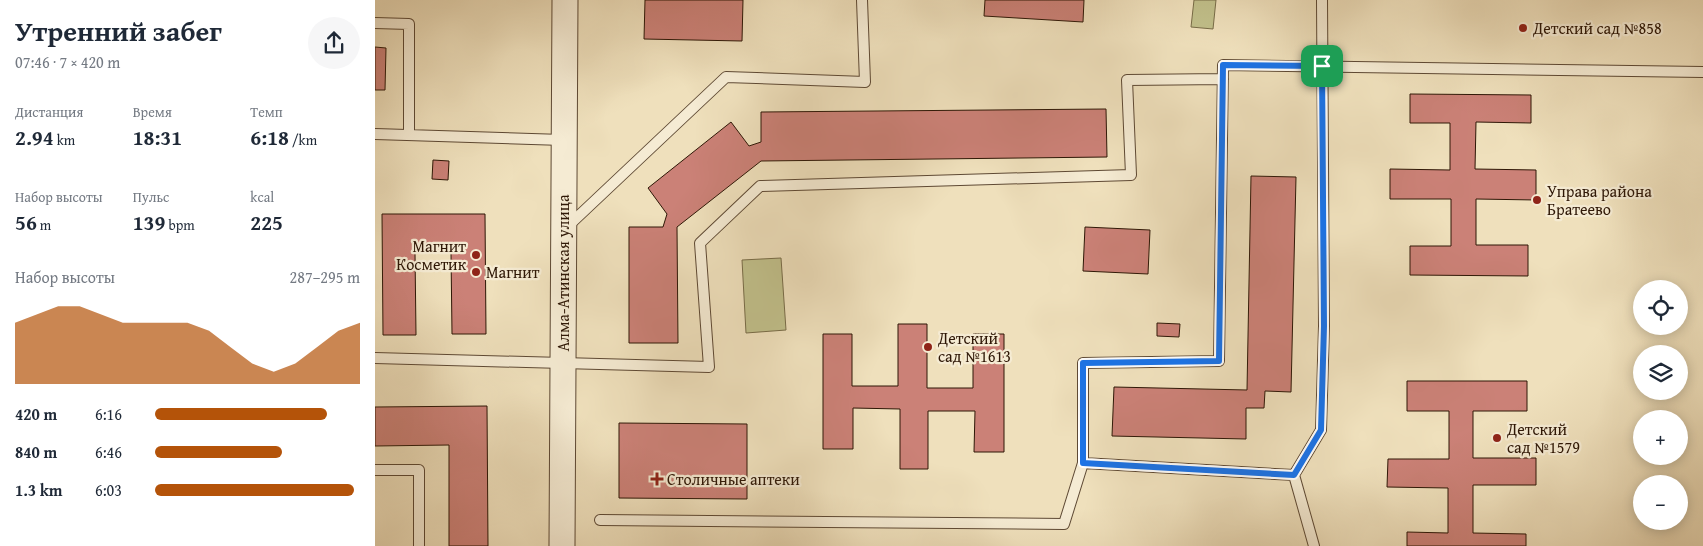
<!DOCTYPE html>
<html lang="ru">
<meta charset="utf-8">
<style>
:root{--surface:#fff;--page:#f6f6f7;--text:#1f2937;--muted:#747a83;--accent:#b45309}
body{margin:0;font-family:"Gentium Book Plus",serif;background:var(--page);color:var(--text);height:100vh;display:flex;flex-direction:column;font-size:19px;white-space:nowrap}
*{box-sizing:border-box;margin:0}
p{font-size:16px;color:var(--muted)}
.icon{flex:none;width:28px;height:28px;fill:none;stroke:currentColor;stroke-width:2;stroke-linecap:round;stroke-linejoin:round}
.map{position:relative;flex:1;overflow:hidden}
.panel{display:flex;flex-direction:column;background:var(--surface);width:375px}
.panel>*{flex:none}
.buttons{position:absolute;left:1258px;top:280px;display:grid;gap:10px}
.buttons a{display:grid;place-items:center;width:55px;height:55px;border-radius:50%;background:var(--surface);box-shadow:0 2px 12px #0003;font-size:25px}
.pin{position:absolute;display:grid;place-items:center;width:42px;height:42px;color:#fff;margin:-21px;border-radius:10px;box-shadow:0 2px 8px #0006}
.round{display:grid;place-items:center;flex:none;width:52px;height:52px;border-radius:26px;background:var(--page)}
.summary{display:flex;align-items:center;justify-content:space-between;height:85px;padding:0 15px}
h1{font-size:28px;font-weight:600;line-height:38px}
.metrics{display:grid;grid-template-columns:repeat(3,1fr);gap:8px;height:85px;padding:5px 15px}
.metrics div{display:grid;align-content:center}
.metrics b{font-size:21px;font-weight:600}
.metrics small{font-size:14px;font-weight:400}
.metrics p{font-size:14px}
.chart{height:140px;padding:10px 15px}
.chart p{display:flex;justify-content:space-between}
.chart svg{width:100%;height:90px;margin-top:5px;fill:var(--accent);opacity:.7}
ul{padding:0 15px;list-style:none;font-size:16px}
li{display:grid;grid-template-columns:80px 60px 1fr;align-items:center;height:38px}
li i{height:12px;border-radius:6px;background:var(--accent)}
main{display:flex;flex:1;min-height:0}
.map>svg:first-child{display:block}
</style>
<main>
<section class="panel">
<div class="summary"><div><h1>Утренний забег</h1><p>07:46 · 7 × 420 m</p></div><a class="round"><svg class="icon" aria-label="share" viewBox="0 0 24 24"><path d="M12 15V3M7 8l5-5 5 5M5 13v7h14v-7"/></svg></a></div>
<div class="metrics">
<div><p>Дистанция</p><b>2.94<small> km</small></b></div>
<div><p>Время</p><b>18:31</b></div>
<div><p>Темп</p><b>6:18<small> /km</small></b></div>
</div>
<div class="metrics">
<div><p>Набор высоты</p><b>56<small> m</small></b></div>
<div><p>Пульс</p><b>139<small> bpm</small></b></div>
<div><p>kcal</p><b>225</b></div>
</div>
<div class="chart"><p><span>Набор высоты</span>287–295 m</p>
<svg viewBox="0 0 160 44" preserveAspectRatio="none"><path d="M0 44V14L10 10L20 6L30 6L40 10L50 14L60 14L70 14L80 14L90 18L100 26L110 34L120 38L130 34L140 26L150 18L160 14V44z"/></svg>
</div>
<ul>
<li><b>420 m</b>6:16<i style="width:84%"></i></li>
<li><b>840 m</b>6:46<i style="width:62%"></i></li>
<li><b>1.3 km</b>6:03<i style="width:97%"></i></li>
</ul>
</section>
<div class="map">
<svg width="1328" height="546" viewBox="0 0 1328 546">
<rect width="100%" height="100%" fill="#efe0bc"/>
<filter id="stains"><feTurbulence type="fractalNoise" baseFrequency=".004" numOctaves="4"/><feColorMatrix values="0 0 0 0 .2 0 0 0 0 .09 0 0 0 0 .02 0 0 0 .5 -.17"/></filter>
<radialGradient id="worn" r=".72"><stop offset=".6" stop-color="#630" stop-opacity="0"/><stop offset="1" stop-color="#630" stop-opacity=".3"/></radialGradient>
<path fill="#c1c08b" stroke="#786c48" d="M 819,0 L 841,0 L 838,29 L 816,27 Z
M 406,258 L 411,330 L 371,333 L 367,260 Z"/>
<path fill="#cb8177" stroke="#2e1706" d="M 270,0 L 368,0 L 367,41 L 269,39 Z
M 610,0 L 709,0 L 708,22 L 609,16 Z
M 0,47 L 11,48 L 10,90 L 0,90 Z
M 1035,94 L 1156,95 L 1156,123 L 1101,122 L 1100,169 L 1161,170 L 1161,200 L 1101,199 L 1101,245 L 1153,245 L 1153,276 L 1035,275 L 1035,246 L 1076,246 L 1076,199 L 1015,199 L 1015,169 L 1075,170 L 1075,123 L 1035,123 Z
M 731,109 L 732,157 L 386,161 L 302,227 L 303,343 L 254,343 L 254,227 L 288,227 L 292,214 L 273,188 L 356,122 L 374,146 L 386,142 L 386,112 Z
M 58,160 L 74,161 L 73,180 L 57,179 Z
M 876,176 L 921,177 L 916,392 L 890,391 L 889,408 L 871,408 L 871,439 L 737,436 L 739,387 L 872,390 Z
M 7,214 L 110,214 L 111,334 L 77,334 L 76,252 L 40,253 L 41,335 L 8,335 Z
M 710,227 L 775,230 L 773,274 L 708,271 Z
M 782,323 L 805,324 L 804,337 L 782,336 Z
M 523,324 L 552,324 L 552,388 L 598,388 L 598,334 L 629,334 L 629,452 L 599,452 L 600,411 L 553,411 L 553,469 L 525,469 L 525,409 L 478,408 L 478,449 L 448,449 L 448,334 L 477,334 L 477,386 L 523,386 Z
M 1032,381 L 1152,381 L 1152,411 L 1098,411 L 1098,458 L 1161,458 L 1161,485 L 1098,485 L 1098,533 L 1151,534 L 1151,546 L 1032,546 L 1032,532 L 1073,533 L 1073,488 L 1012,487 L 1013,459 L 1074,459 L 1074,411 L 1032,411 Z
M 112,406 L 113,546 L 74,546 L 74,445 L 0,446 L 0,407 Z
M 244,423 L 372,424 L 372,499 L 244,498 Z"/>
<g fill="none" stroke-linecap="round" stroke-linejoin="round">
<defs>
<path id="service" d="M 0,23 L 34,24 L 34,135
M 0,134 L 188,140
M 193,226 L 351,77 L 490,82 L 487,0
M 0,358 L 334,367 L 325,243 L 385,186 L 756,175 L 752,80 L 848,79
M 708,463 L 919,475 L 946,430 L 949,326 L 947,0
M 0,470 L 44,470 L 44,546
M 919,475 L 939,546
M 225,520 L 689,524 L 708,463 L 708,363 L 844,361 L 848,65 L 1328,72"/>
<path id="tertiary" d="M 187,546 L 190,0"/>
</defs>
<use href="#service" stroke="#5e4934" stroke-width="12"/>
<use href="#tertiary" stroke="#5e4934" stroke-width="27"/>
<use href="#service" stroke="#f5ebd3" stroke-width="10"/>
<use href="#tertiary" stroke="#f5ebd3" stroke-width="25"/>
</g>
<g fill="none" stroke-linecap="round" stroke-linejoin="round">
<defs>
<path id="route" d="M 848,65 L 947,66 L 949,326 L 946,430 L 919,475 L 708,463 L 708,363 L 844,361 Z"/>
</defs>
<use href="#route" stroke="#fff" stroke-width="10"/>
<use href="#route" stroke="#1a73e8" stroke-width="6"/>
</g>
<g fill="#8f2418" stroke="#f5ebd3" stroke-width="2">
<circle cx="1148" cy="28" r="5"/>
<circle cx="1162" cy="200" r="5"/>
<circle cx="101" cy="255" r="5"/>
<circle cx="101" cy="272" r="5"/>
<circle cx="553" cy="347" r="5"/>
<circle cx="1122" cy="438" r="5"/>
<path d="M279.5 471.5h5v5h5v5h-5v5h-5v-5h-5v-5h5z"/>
</g>
<g text-anchor="middle" dominant-baseline="central" stroke-width="4.5" stroke-linejoin="round" paint-order="stroke">
<g font-size="16" fill="#2e1706" stroke="#f5ebd3" text-anchor="start">
<text x="1158" y="28">Детский сад №858</text>
<text x="1172" y="191">Управа района<tspan x="1172" dy="18">Братеево</tspan></text>
<text x="91" y="246" text-anchor="end">Магнит<tspan x="91" dy="18">Косметик</tspan></text>
<text x="111" y="272">Магнит</text>
<text x="563" y="338">Детский<tspan x="563" dy="18">сад №1613</tspan></text>
<text x="1132" y="429">Детский<tspan x="1132" dy="18">сад №1579</tspan></text>
<text x="292" y="479">Столичные аптеки</text>
</g>
<g font-size="16" fill="#2e1706" stroke="#f5ebd3">
<text transform="translate(188 273) rotate(-90)">Алма-Атинская улица</text>
</g>
</g>
<rect width="100%" height="100%" filter="url(#stains)"/>
<rect width="100%" height="100%" fill="url(#worn)"/>
</svg>
<div class="buttons">
<a><svg class="icon" aria-label="locate" viewBox="0 0 24 24"><circle cx="12" cy="12" r="6"/><path d="M12 2v4M12 18v4M2 12h4M18 12h4"/></svg></a>
<a><svg class="icon" aria-label="layers" viewBox="0 0 24 24"><path d="M12 4l9 5-9 5-9-5zM3 14l9 5 9-5"/></svg></a>
<a>+</a>
<a>−</a>
</div>
<div class="pin" style="left:947px;top:66px;background:#1e9e55"><svg class="icon" aria-label="arrive" viewBox="0 0 24 24"><path d="M6 21V4h12l-3 4 3 4H6"/></svg></div>
</div>
</main>
